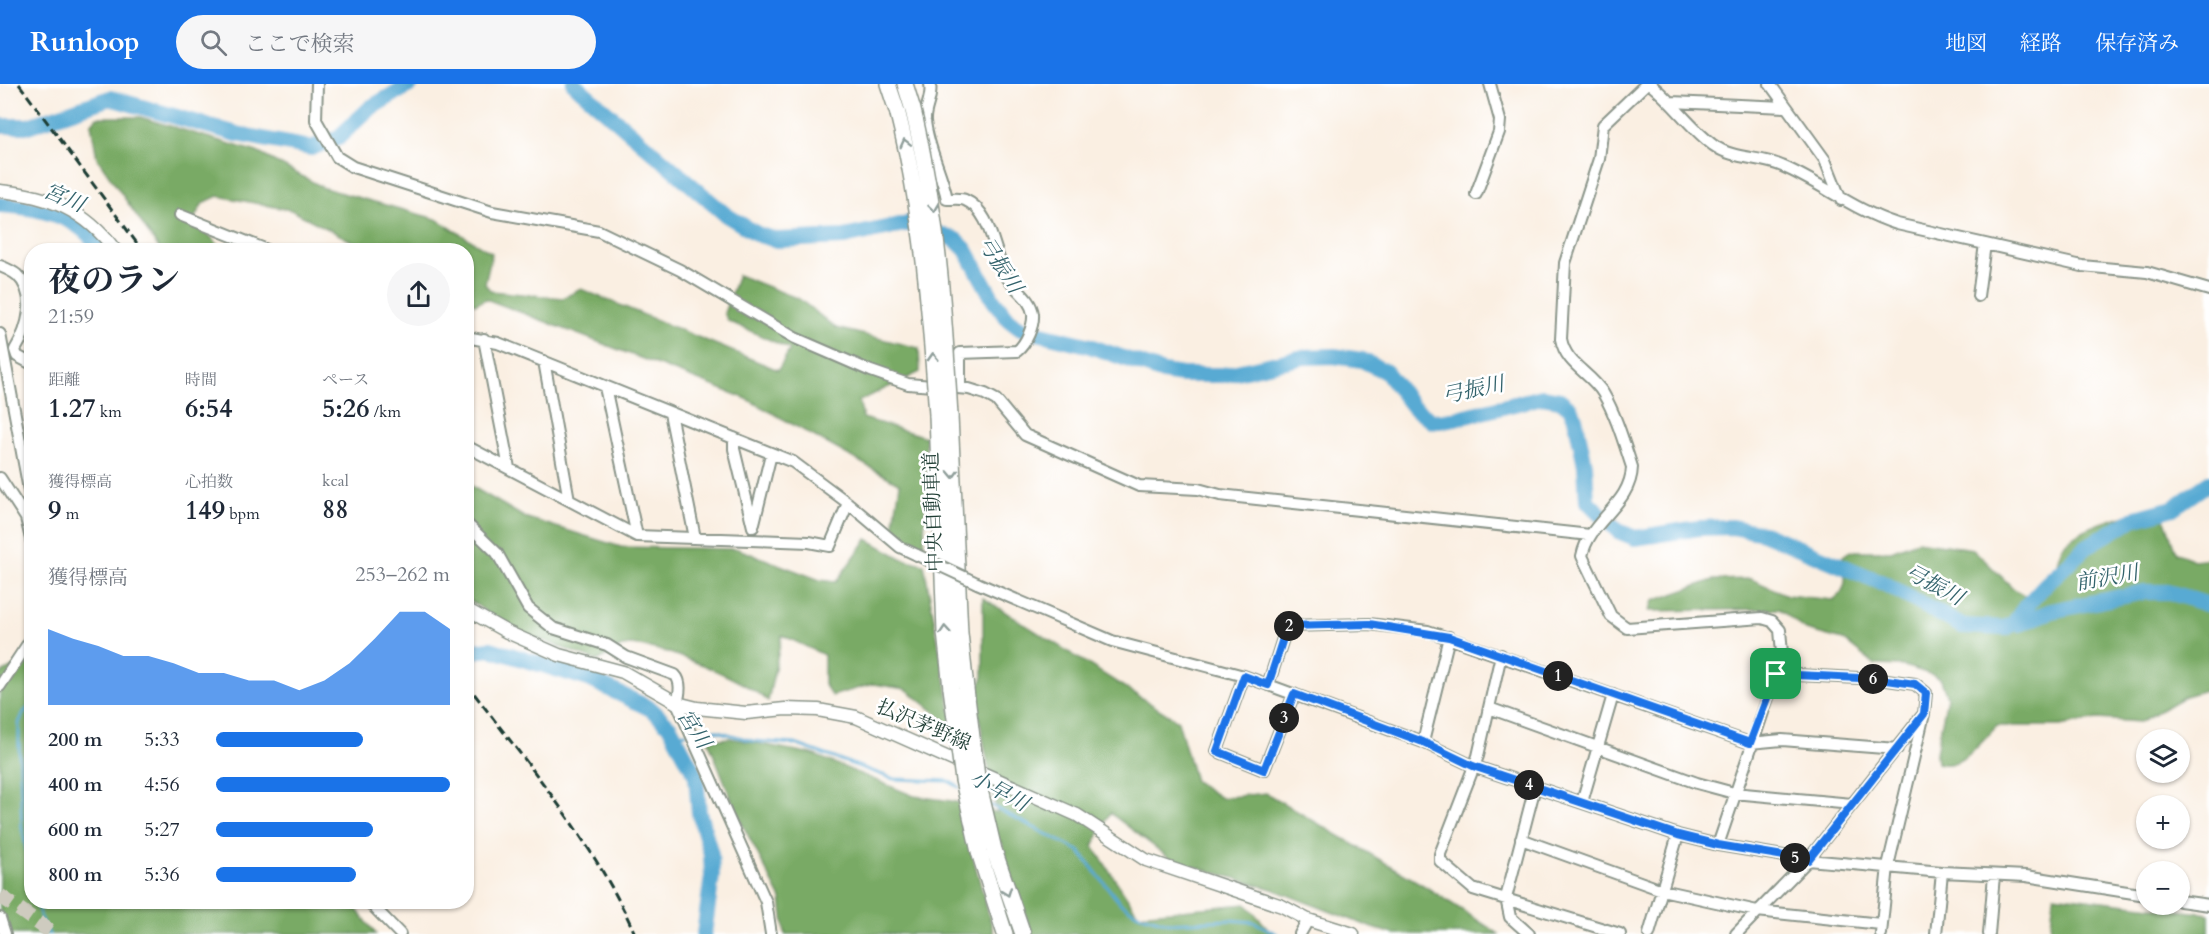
<!DOCTYPE html>
<html lang="ja">
<meta charset="utf-8">
<style>
:root{--surface:#fff;--page:#f6f6f7;--text:#1f2937;--muted:#747a83;--accent:#1a73e8}
body{margin:0;font-family:Cardo,"Noto Serif JP",serif;background:var(--page);color:var(--text);height:100vh;display:flex;flex-direction:column;font-size:22px;white-space:nowrap}
*{box-sizing:border-box;margin:0}
p{font-size:20px;color:var(--muted)}
.icon{flex:none;width:33px;height:33px;fill:none;stroke:currentColor;stroke-width:2;stroke-linecap:round;stroke-linejoin:round}
.map{position:relative;flex:1;overflow:hidden}
.panel{position:absolute;left:24px;top:159px;width:450px;height:666px;display:flex;flex-direction:column;background:var(--surface);border-radius:24px;box-shadow:0 2px 4px #0004}
.panel>*{flex:none}
.controls{position:absolute;left:2136px;top:645px;display:grid;gap:12px}
.controls a{display:grid;place-items:center;width:54px;height:54px;border-radius:50%;background:var(--surface);box-shadow:0 2px 4px #0004;font-size:30px}
.pin{position:absolute;display:grid;place-items:center;width:51px;height:51px;color:#fff;margin:-26px;border-radius:12px;box-shadow:0 3px 9px #0006}
.km{position:absolute;width:30px;height:30px;margin:-15px;border-radius:50%;background:#222;color:#fff;font-size:16px;line-height:30px;text-align:center}
.round{display:grid;place-items:center;flex:none;width:63px;height:63px;border-radius:32px;background:var(--page)}
.overview{display:flex;align-items:center;justify-content:space-between;height:102px;padding:0 24px}
h1{font-size:33px;font-weight:700;line-height:45px}
.figures{display:grid;grid-template-columns:repeat(3,1fr);gap:9px;height:102px;padding:6px 24px}
.figures div{display:grid;align-content:center}
.figures b{font-size:26px;font-weight:700}
.figures small{font-size:16px;font-weight:400}
.figures p{font-size:16px}
.chart{height:168px;padding:12px 24px}
.chart p{display:flex;justify-content:space-between}
.chart svg{width:100%;height:108px;margin-top:6px;fill:var(--accent);opacity:.7}
ul{padding:0 24px;list-style:none;font-size:20px}
li{display:grid;grid-template-columns:96px 72px 1fr;align-items:center;height:45px}
li i{height:15px;border-radius:8px;background:var(--accent)}
header{display:flex;align-items:center;gap:36px;box-sizing:border-box;height:84px;padding:0 30px;background:var(--accent);color:#fff}
header strong{font-size:28px}
nav{display:flex;gap:33px;margin-inline-start:auto;font-size:21px}
.search{width:420px;height:54px;background:var(--page);display:flex;align-items:center;gap:15px;box-sizing:border-box;padding:0 21px;border-radius:33px;color:var(--muted);font-size:22px}
.map>svg:first-child{display:block}
</style>
<header>
<strong>Runloop</strong>
<div class="search"><svg class="icon" aria-label="search" viewBox="0 0 24 24"><circle cx="10" cy="10" r="6"/><path d="M15 15l6 6"/></svg>ここで検索</div>
<nav><a>地図</a><a>経路</a><a>保存済み</a></nav>
</header>
<div class="map">
<svg width="2209" height="850" viewBox="0 0 2209 850">
<rect width="100%" height="100%" fill="#fff"/>
<filter id="ink" filterUnits="userSpaceOnUse"><feTurbulence type="fractalNoise" baseFrequency=".0167" numOctaves="2"/><feDisplacementMap in="SourceGraphic" scale="12" xChannelSelector="R" yChannelSelector="G"/><feConvolveMatrix kernelMatrix="1 2 1 2 8 2 1 2 1" color-interpolation-filters="sRGB"/></filter>
<filter id="wash" filterUnits="userSpaceOnUse"><feTurbulence type="fractalNoise" baseFrequency=".008" numOctaves="4" result="noise"/><feDisplacementMap in="SourceGraphic" scale="24" xChannelSelector="R" yChannelSelector="G"/><feGaussianBlur stdDeviation="1.35" result="paint"/><feColorMatrix in="noise" values="0 0 0 0 0 0 0 0 0 0 0 0 0 0 0 0 0 1.4 0 .05"/><feComposite in="paint" operator="in"/></filter>
<g filter="url(#wash)">
<rect width="100%" height="100%" fill="#faefe2"/>
<path fill="#79aa65" stroke="#4c744c" stroke-width="1.5" d="M 97,33 L 140,33 L 257,68 L 324,104 L 436,135 L 492,169 L 485,200 L 491,207 L 563,214 L 581,205 L 778,286 L 790,265 L 728,237 L 724,229 L 738,191 L 799,215 L 836,244 L 919,264 L 920,288 L 859,317 L 863,334 L 926,353 L 924,471 L 892,451 L 900,400 L 747,315 L 486,215 L 475,220 L 467,216 L 466,166 L 369,166 L 291,126 L 218,112 L 203,119 L 194,135 L 223,166 L 160,166 L 97,74 L 91,40 Z
M 466,399 L 524,433 L 621,463 L 738,465 L 820,496 L 836,498 L 867,455 L 903,475 L 924,480 L 954,644 L 906,605 L 873,600 L 832,612 L 824,600 L 824,571 L 782,551 L 768,617 C 741,594 666,563 630,561 C 620,561 606,573 597,577 L 507,543 L 467,514 Z
M 2150,426 C 2172,432 2167,452 2177,469 L 2194,476 L 2209,474 L 2209,605 L 2185,612 L 2140,638 L 2098,635 L 2060,642 L 1997,642 C 1982,657 1961,687 1937,679 L 1936,669 L 1947,613 L 1941,596 L 1933,591 L 1904,582 L 1875,581 L 1843,556 L 1806,546 L 1779,525 L 1649,527 L 1653,517 L 1713,496 L 1751,495 L 1787,511 L 1833,516 C 1850,505 1845,490 1843,472 L 1850,467 L 1891,467 L 1917,457 L 1973,465 L 2014,505 L 2030,515 L 2039,516 C 2062,501 2052,486 2061,466 C 2071,444 2127,430 2150,426 Z
M 983,514 L 1178,637 L 1195,697 L 1221,714 L 1266,709 L 1423,801 L 1499,850 L 1394,850 L 1373,844 L 1272,805 L 1172,776 L 1110,729 L 1093,762 L 1138,830 L 1246,820 L 1273,850 L 1032,850 L 1006,777 L 1002,758 L 970,762 L 994,850 L 785,850 L 781,815 L 738,732 L 708,656 L 730,654 L 812,670 L 914,712 L 952,717 L 997,729 L 975,611 L 983,593 Z
M 31,573 L 32,818 L 351,818 L 376,850 L 0,850 L 0,590 Z
M 2054,811 L 2209,830 L 2209,850 L 2050,850 Z"/>
<g fill="none" stroke-linecap="round" stroke-linejoin="round">
<path stroke="#58aad3" stroke-width="3" d="M 32,621 L 24,628 L 19,639 L 19,659 L 22,744 L 32,793
M 694,648 L 714,646 L 753,657 L 795,660 L 894,695 L 948,697 L 959,703
M 676,650 L 687,649
M 988,720 L 1079,767 L 1120,819 L 1138,830 L 1169,839 L 1230,836 L 1254,838 L 1277,850
M 37,818 L 42,839 L 49,850"/>
<path stroke="#58aad3" stroke-width="16" d="M 574,0 L 726,131 L 759,151 L 777,156 L 844,153 L 909,139 L 956,156 L 966,166 L 994,217 L 1009,236 L 1021,245 L 1087,261 L 1163,288 L 1182,291 L 1223,291 L 1304,273 L 1334,272 L 1362,276 L 1386,288 L 1413,323 L 1432,337 L 1450,336 L 1542,313 L 1560,316 L 1570,324 L 1575,334 L 1585,381 L 1587,417 L 1618,447 L 1635,454 L 1699,444 L 1732,443 L 1763,449 L 1885,500 L 1962,542 L 2006,544 L 2014,539 L 2025,523 L 2046,500 L 2086,463 L 2133,435 L 2173,424 L 2209,399
M 0,42 L 28,42 L 110,14 L 237,50 L 311,64 L 338,54 L 370,24 L 411,0
M 0,121 C 36,123 82,132 100,166
M 2014,539 L 2019,540 L 2051,527 L 2144,508 L 2169,508 L 2209,521
M 466,568 L 490,565 L 589,595 L 651,625 L 670,643 L 696,692 L 699,729 L 711,770 L 712,792 L 704,850"/>
</g>
</g>
<g filter="url(#ink)">
<g fill="none" stroke-linecap="round" stroke-linejoin="round">
<path stroke="#cecbbf" stroke-width="15" stroke-dasharray="15 8" stroke-linecap="butt" d="M 0,812 L 54,850"/>
<defs>
<path id="minor" d="M 317,0 L 316,36 L 337,73 L 353,83 L 492,128 L 599,147 L 680,186 L 795,254 L 871,287 L 908,300 L 969,305 L 985,310 L 996,316 L 1025,351 L 1139,402 L 1198,405 L 1220,411 L 1590,451
M 930,0 C 933,14 924,24 925,37 C 928,65 942,89 947,115 C 952,115 961,114 965,116 C 993,128 993,171 1007,193 C 1014,205 1031,214 1033,230 C 1034,242 1026,260 1017,267 L 960,269 L 960,304
M 1646,0 L 1603,41 L 1599,75 L 1565,179 L 1561,255 C 1566,281 1590,288 1603,309 C 1616,331 1624,359 1632,383 C 1631,421 1589,436 1582,472 L 1611,532 L 1627,544 L 1762,534 L 1772,537 L 1780,546 L 1782,569 L 1776,590 L 1718,761
M 1650,0 C 1673,18 1689,43 1713,61 C 1734,76 1760,72 1782,82 C 1822,99 1853,126 1897,140 L 2082,182 L 2147,188 L 2209,206
M 1770,0 L 1825,76 L 1841,116
M 1671,18 L 1785,23
M 1476,110 L 1499,48 L 1500,36 L 1490,0
M 180,131 L 267,166
M 0,182 C 5,184 12,187 17,191 C 38,211 28,245 15,266 L 17,272 L 32,280
M 1978,212 L 1985,160
M 0,250 L 32,422
M 466,253 L 498,259 L 793,378 L 848,419 L 900,463 L 917,471
M 484,255 L 509,384
M 544,277 L 569,416
M 605,303 L 637,452
M 670,329 L 695,454
M 734,354 L 734,365 L 753,443
M 466,362 L 637,452 L 809,458 L 830,462 L 848,419
M 0,394 L 26,434 L 32,459
M 466,439 L 497,469 L 528,524 L 553,544 L 607,561 L 626,573 L 675,591 C 682,598 680,609 677,619 L 766,818 L 771,850
M 754,439 L 771,370
M 977,499 L 1112,557 L 1244,592 L 1423,658 L 1473,682 L 1678,751 L 1718,761 L 1808,776 L 1942,788 L 2026,792 L 2146,811
M 1501,571 L 1478,672 L 1440,770 L 1440,777 L 1473,805 L 1620,850
M 1776,590 L 1880,595 L 1915,600 L 1926,609 L 1924,630 L 1888,782 L 1881,850
M 1244,592 L 1217,667 L 1264,686 L 1294,610
M 1268,601 L 1287,542 L 1369,540 L 1428,547 L 1750,659 L 1782,656 L 1897,665
M 0,602 L 31,555 L 32,523
M 1489,624 L 1697,699 L 1734,709 L 1852,720
M 1423,658 L 1449,553
M 1582,718 L 1613,611
M 1521,755 L 1662,806 L 1757,827 L 1881,840
M 2180,817 L 2209,821
M 369,818 L 400,850
M 0,834 L 5,850
M 1300,850 L 1308,836
M 1529,850 L 1510,833 L 1506,814 L 1535,703
M 1649,850 L 1678,751
M 1736,850 L 1808,776 L 1922,632
M 1936,850 L 1942,788
M 1989,850 L 1994,791"/>
<path id="major" d="M 0,107 C 50,112 85,126 115,166
M 466,525 L 507,548 L 559,571 L 623,588 L 677,619 L 697,624 L 746,629 L 785,625 L 818,626 L 856,633 L 1077,731 L 1146,776 L 1282,822 L 1308,836 L 1353,850"/>
<path id="highway" d="M 888,0 L 898,30
M 905,0 L 913,26
M 937,331 L 945,548 L 951,604
M 950,332 L 960,549 L 966,605
M 994,766 L 1023,850
M 979,768 L 1005,850"/>
</defs>
<use href="#minor" stroke="#8c968b" stroke-width="14"/>
<use href="#major" stroke="#8c968b" stroke-width="15"/>
<use href="#highway" stroke="#8c968b" stroke-width="18"/>
<use href="#minor" stroke="#fff" stroke-width="10"/>
<use href="#major" stroke="#fff" stroke-width="12"/>
<use href="#highway" stroke="#fff" stroke-width="15"/>
<path stroke="#1f3d34" stroke-width="3" stroke-dasharray="9 4.5" stroke-linecap="butt" d="M 19,0 L 142,166
M 466,599 C 527,680 594,757 635,850"/>
<defs>
<path id="minor-bridge" d="M 917,471 L 977,499"/>
<path id="highway-bridge" d="M 913,26 C 938,130 944,226 950,332
M 898,30 C 923,130 930,229 937,331
M 951,604 L 963,696 L 979,768
M 966,605 L 977,693 L 994,766"/>
</defs>
<use href="#minor-bridge" stroke="#8c968b" stroke-width="14" stroke-linecap="butt"/>
<use href="#highway-bridge" stroke="#8c968b" stroke-width="18" stroke-linecap="butt"/>
<use href="#minor-bridge" stroke="#fff" stroke-width="10"/>
<use href="#highway-bridge" stroke="#fff" stroke-width="15"/>
</g>
<defs><path id="oneway-chevron" d="M-2-3.5L2.5 0L-2 3.5" fill="none" stroke-width="1.6" stroke-linecap="round" stroke-linejoin="round" transform="scale(1.5)"/></defs>
<g stroke="#8f9e9a">
<use href="#oneway-chevron" transform="translate(905 59) rotate(-104)"/>
<use href="#oneway-chevron" transform="translate(934 124) rotate(82)"/>
<use href="#oneway-chevron" transform="translate(933 273) rotate(-93)"/>
<use href="#oneway-chevron" transform="translate(953 390) rotate(88)"/>
<use href="#oneway-chevron" transform="translate(945 546) rotate(-94)"/>
<use href="#oneway-chevron" transform="translate(1007 808) rotate(70)"/>
</g>
</g>
<g fill="none" stroke-linecap="round" stroke-linejoin="round" filter="url(#ink)">
<defs>
<path id="route" d="M 1369,540 L 1449,553 L 1750,659 L 1776,590 L 1880,595 L 1915,600 L 1926,609 L 1924,630 L 1808,776 L 1718,761 L 1678,751 L 1473,682 L 1423,658 L 1294,610 L 1264,686 L 1217,667 L 1244,592 L 1268,601 L 1287,542 Z"/>
</defs>
<use href="#route" stroke="#fff" stroke-width="12"/>
<use href="#route" stroke="#1a73e8" stroke-width="8"/>
</g>
<g text-anchor="middle" dominant-baseline="central" stroke-width="5" stroke-linejoin="round" paint-order="stroke">
<g font-size="20" fill="#1f3d34" stroke="#fff">
<text transform="translate(933 428) rotate(-92)">中央自動車道</text>
<text transform="translate(924 641) rotate(23)">払沢茅野線</text>
</g>
<g font-size="21" font-style="italic" fill="#33636c" stroke="#fff">
<text transform="translate(64 114) rotate(23)">宮川</text>
<text transform="translate(1000 181) rotate(57)">弓振川</text>
<text transform="translate(1473 306) rotate(-12)">弓振川</text>
<text transform="translate(2107 494) rotate(-10)">前沢川</text>
<text transform="translate(1934 501) rotate(28)">弓振川</text>
<text transform="translate(694 645) rotate(57)">宮川</text>
<text transform="translate(999 707) rotate(28)">小早川</text>
</g>
</g>
</svg>
<div class="controls">
<a><svg class="icon" aria-label="layers" viewBox="0 0 24 24"><path d="M12 4l9 5-9 5-9-5zM3 14l9 5 9-5"/></svg></a>
<a>+</a>
<a>−</a>
</div>
<div class="pin" style="left:1776px;top:590px;background:#1e9e55"><svg class="icon" aria-label="arrive" viewBox="0 0 24 24"><path d="M6 21V4h12l-3 4 3 4H6"/></svg></div>
<b class="km" style="left:1558px;top:592px">1</b>
<b class="km" style="left:1289px;top:542px">2</b>
<b class="km" style="left:1284px;top:634px">3</b>
<b class="km" style="left:1529px;top:701px">4</b>
<b class="km" style="left:1795px;top:774px">5</b>
<b class="km" style="left:1873px;top:595px">6</b>
<section class="panel">
<div class="overview"><div><h1>夜のラン</h1><p>21:59</p></div><a class="round"><svg class="icon" aria-label="share" viewBox="0 0 24 24"><path d="M12 15V3M7 8l5-5 5 5M5 13v7h14v-7"/></svg></a></div>
<div class="figures">
<div><p>距離</p><b>1.27<small> km</small></b></div>
<div><p>時間</p><b>6:54</b></div>
<div><p>ペース</p><b>5:26<small> /km</small></b></div>
</div>
<div class="figures">
<div><p>獲得標高</p><b>9<small> m</small></b></div>
<div><p>心拍数</p><b>149<small> bpm</small></b></div>
<div><p>kcal</p><b>88</b></div>
</div>
<div class="chart"><p><span>獲得標高</span>253–262 m</p>
<svg viewBox="0 0 160 44" preserveAspectRatio="none"><path d="M0 44V13L10 17L20 20L30 24L40 24L50 27L60 31L70 31L80 34L90 34L100 38L110 34L120 27L130 17L140 6L150 6L160 13V44z"/></svg>
</div>
<ul>
<li><b>200 m</b>5:33<i style="width:63%"></i></li>
<li><b>400 m</b>4:56<i style="width:100%"></i></li>
<li><b>600 m</b>5:27<i style="width:67%"></i></li>
<li><b>800 m</b>5:36<i style="width:60%"></i></li>
</ul>
</section>
</div>
